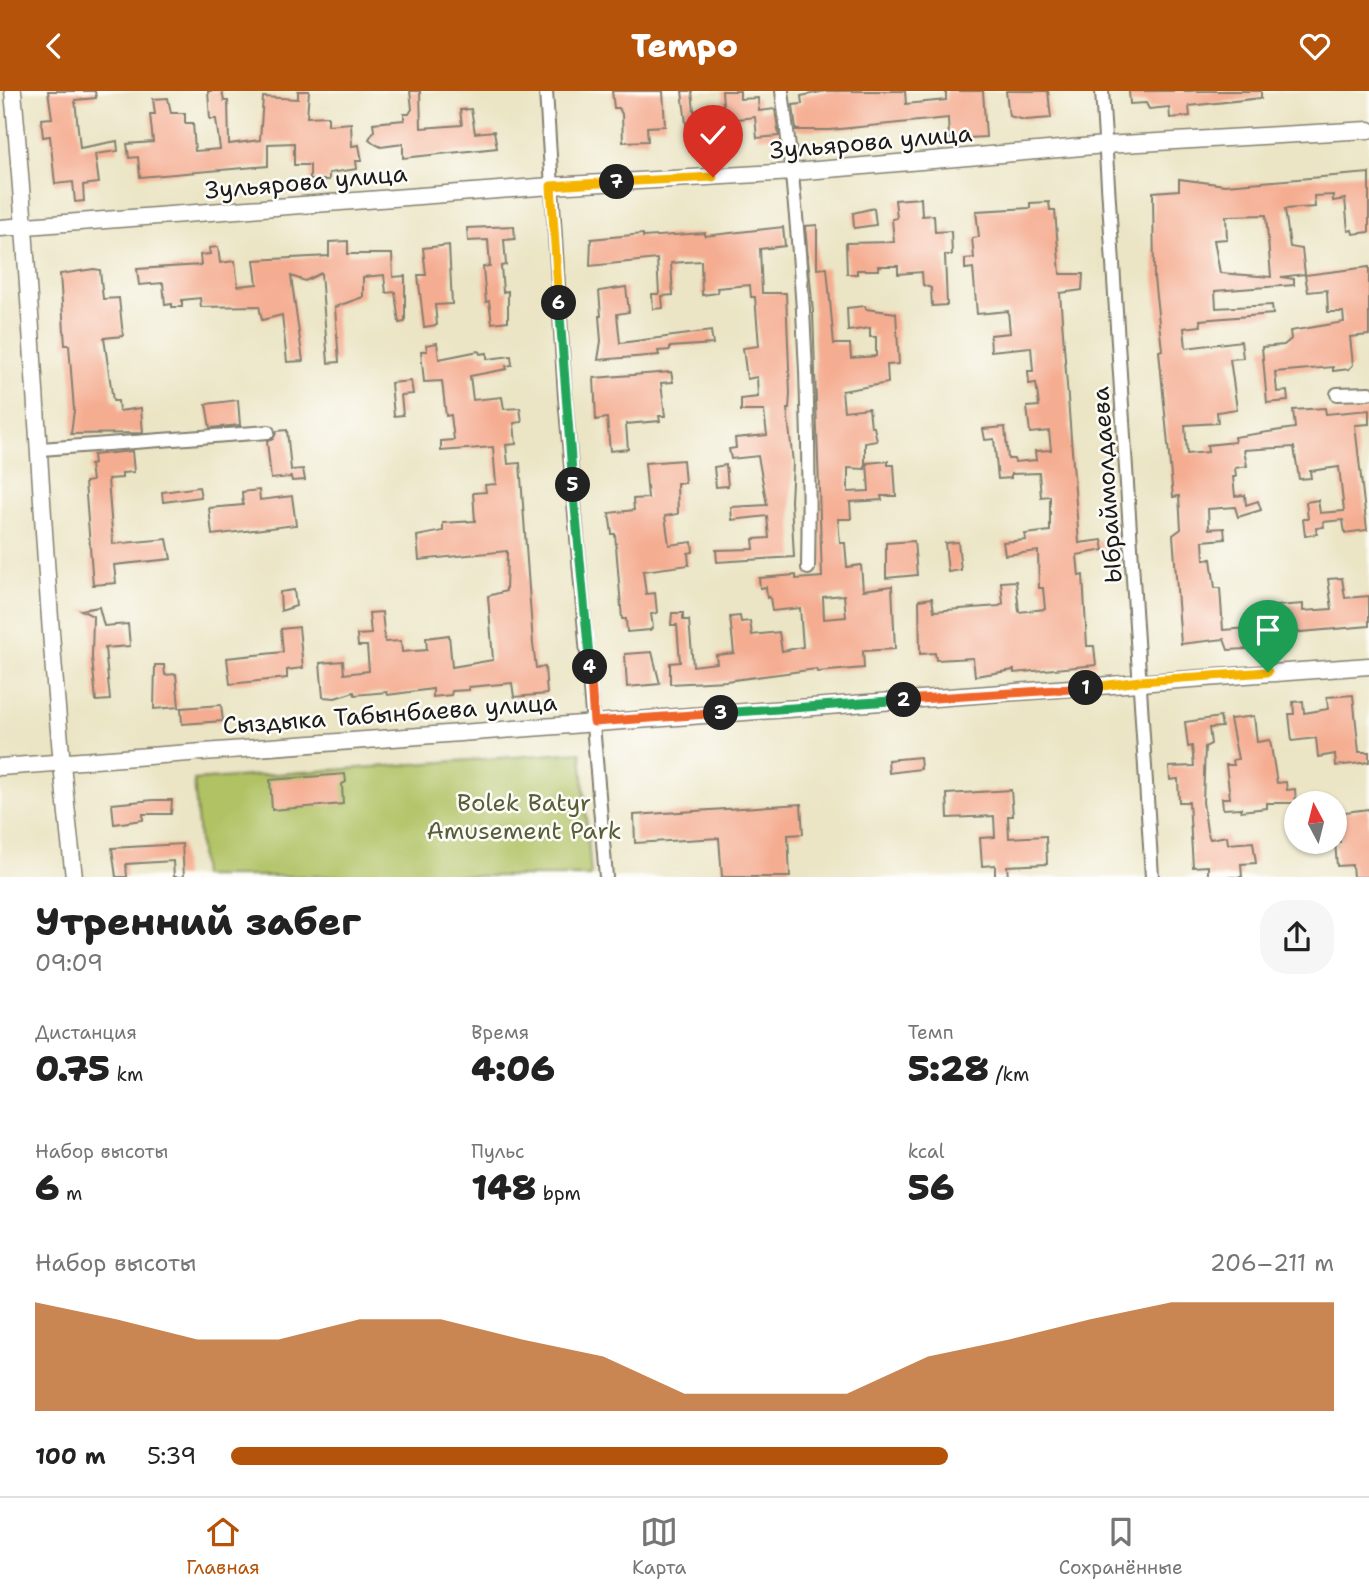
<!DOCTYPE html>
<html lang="ru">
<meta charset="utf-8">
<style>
:root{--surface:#fff;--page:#f6f6f6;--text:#222;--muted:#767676;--line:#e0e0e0;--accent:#b45309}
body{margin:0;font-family:"Shantell Sans",sans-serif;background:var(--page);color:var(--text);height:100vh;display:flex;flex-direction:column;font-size:26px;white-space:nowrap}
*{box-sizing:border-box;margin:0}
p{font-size:23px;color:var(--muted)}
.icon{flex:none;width:38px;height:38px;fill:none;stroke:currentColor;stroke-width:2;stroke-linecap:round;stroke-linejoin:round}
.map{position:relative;height:786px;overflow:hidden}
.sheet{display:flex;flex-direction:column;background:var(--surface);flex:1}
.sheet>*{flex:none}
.needle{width:46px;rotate:353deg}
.fabs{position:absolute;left:1284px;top:700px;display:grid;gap:14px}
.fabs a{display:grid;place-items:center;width:63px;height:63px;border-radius:50%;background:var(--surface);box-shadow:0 2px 5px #0004;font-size:35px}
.pin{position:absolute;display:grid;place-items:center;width:60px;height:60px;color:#fff;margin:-72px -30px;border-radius:50% 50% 50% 0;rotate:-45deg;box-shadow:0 0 7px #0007}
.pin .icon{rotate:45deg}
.km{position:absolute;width:35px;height:35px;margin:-18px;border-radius:50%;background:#222;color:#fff;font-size:19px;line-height:35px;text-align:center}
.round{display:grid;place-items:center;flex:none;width:74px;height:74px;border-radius:28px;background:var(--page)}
.summary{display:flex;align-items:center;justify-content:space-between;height:119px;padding:0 35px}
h1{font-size:38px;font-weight:800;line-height:52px}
.metrics{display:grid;grid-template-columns:repeat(3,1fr);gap:10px;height:119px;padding:7px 35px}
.metrics div{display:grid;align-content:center}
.metrics b{font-size:35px;font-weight:800}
.metrics small{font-size:19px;font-weight:400}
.metrics p{font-size:19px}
.chart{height:196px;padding:14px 35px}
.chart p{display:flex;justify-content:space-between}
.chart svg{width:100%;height:126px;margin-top:7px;fill:var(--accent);opacity:.7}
ul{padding:0 35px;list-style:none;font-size:23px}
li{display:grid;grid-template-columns:112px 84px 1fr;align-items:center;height:52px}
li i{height:18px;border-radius:9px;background:var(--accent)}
header{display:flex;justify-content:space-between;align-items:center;height:91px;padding:0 35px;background:var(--accent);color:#fff;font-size:32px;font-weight:800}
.tab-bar{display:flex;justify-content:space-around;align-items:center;height:98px;border-top:2px solid var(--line);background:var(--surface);font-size:19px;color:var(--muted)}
.tab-bar a{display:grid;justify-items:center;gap:4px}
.tab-bar .selected{color:var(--accent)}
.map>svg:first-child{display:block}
</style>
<header><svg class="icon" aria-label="back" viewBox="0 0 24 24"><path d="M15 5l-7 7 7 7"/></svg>Tempo<svg class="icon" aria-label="heart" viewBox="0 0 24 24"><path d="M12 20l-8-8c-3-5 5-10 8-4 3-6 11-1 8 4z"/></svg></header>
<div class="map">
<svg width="1369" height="786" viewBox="0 0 1369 786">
<rect width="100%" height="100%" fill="#fdfcf7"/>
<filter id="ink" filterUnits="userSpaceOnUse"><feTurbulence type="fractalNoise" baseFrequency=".0143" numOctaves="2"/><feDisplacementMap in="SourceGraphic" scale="14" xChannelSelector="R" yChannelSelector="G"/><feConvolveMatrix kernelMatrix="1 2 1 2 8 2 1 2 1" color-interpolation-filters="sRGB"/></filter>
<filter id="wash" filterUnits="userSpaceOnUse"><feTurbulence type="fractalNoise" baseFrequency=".00686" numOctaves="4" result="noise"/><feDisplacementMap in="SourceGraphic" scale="28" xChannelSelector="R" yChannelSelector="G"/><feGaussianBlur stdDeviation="1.57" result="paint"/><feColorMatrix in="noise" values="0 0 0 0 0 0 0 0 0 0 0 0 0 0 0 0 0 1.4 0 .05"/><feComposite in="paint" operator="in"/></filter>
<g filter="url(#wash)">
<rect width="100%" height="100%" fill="#ebe5c5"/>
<path fill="#b1c265" stroke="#666f40" stroke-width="2" d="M 581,661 L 591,785 L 202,785 L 194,689 Z"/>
<g id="blocks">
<path fill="#f5ad92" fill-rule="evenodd" d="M 48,0 L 95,0 L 96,7 L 75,9 L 80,57 L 117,50 L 118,60 L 95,63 L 99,92 L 83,94 L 84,110 L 75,111 L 73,91 L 55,93 L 50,45 L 43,46 L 41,28 L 52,27 Z
M 208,0 L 222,0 L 224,10 L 228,10 L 229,53 L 260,49 L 263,6 L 298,8 L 298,0 L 309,0 L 307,26 L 328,25 L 328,34 L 351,32 L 352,55 L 359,54 L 362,70 L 356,70 L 357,78 L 329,82 L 329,89 L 310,89 L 310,74 L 294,74 L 294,52 L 268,53 L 268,75 L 140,86 L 138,66 L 129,67 L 127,53 L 153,51 L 150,23 L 155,23 L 153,8 L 168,7 L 171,22 L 185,22 L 185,32 L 193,32 L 195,60 L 220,58 L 216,28 L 210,28 Z
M 410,0 L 420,0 L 421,37 L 462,34 L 460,19 L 471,18 L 475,42 L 494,40 L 497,57 L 403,67 L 403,53 L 381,56 L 375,53 L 369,48 L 374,40 L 373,32 L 404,29 L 404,23 L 409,23 L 412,18 Z
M 612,0 L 663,0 L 665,35 L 647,36 L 648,50 L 623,51 L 622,23 L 619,17 L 614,17 Z
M 682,0 L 692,0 L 694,20 L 701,19 L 702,30 L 724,28 L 722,0 L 740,0 L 740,8 L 758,7 L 759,20 L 775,18 L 779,45 L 757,47 L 755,26 L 728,29 L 729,47 L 688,49 Z
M 826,0 L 905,0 L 906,13 L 946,9 L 946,0 L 983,0 L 986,46 L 949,48 L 948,27 L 830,39 L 796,39 L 793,14 L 802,13 L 801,5 Z
M 1006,0 L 1048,0 L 1051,27 L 1025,29 L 1009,25 Z
M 1129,0 L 1261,0 L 1261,7 L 1189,15 L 1190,25 L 1170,27 L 1169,16 L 1149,18 L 1146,12 L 1130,13 Z
M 1369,82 L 1369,141 L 1353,143 L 1352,139 L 1348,140 L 1345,108 L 1333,110 L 1333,104 L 1314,105 L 1315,116 L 1285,118 L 1290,156 L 1302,158 L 1305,183 L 1281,186 L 1294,188 L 1294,194 L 1215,200 L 1216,217 L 1272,214 L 1273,223 L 1200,229 L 1201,235 L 1184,237 L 1186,257 L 1241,250 L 1243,267 L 1230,268 L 1237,318 L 1217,321 L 1218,332 L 1185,334 L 1187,363 L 1208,361 L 1207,354 L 1235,351 L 1234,346 L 1295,337 L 1293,319 L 1325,317 L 1326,323 L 1369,319 L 1369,333 L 1355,334 L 1367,439 L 1345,442 L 1343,429 L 1323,431 L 1324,436 L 1316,437 L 1317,443 L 1305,445 L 1303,428 L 1308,428 L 1306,411 L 1318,409 L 1320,422 L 1344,420 L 1339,376 L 1310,380 L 1311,387 L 1299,388 L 1294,356 L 1244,359 L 1247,375 L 1235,377 L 1236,386 L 1233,386 L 1235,405 L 1245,404 L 1246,414 L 1258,410 L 1261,419 L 1238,426 L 1235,416 L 1208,418 L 1209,438 L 1224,437 L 1225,448 L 1203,450 L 1204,469 L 1211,468 L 1215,497 L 1220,497 L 1223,539 L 1248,537 L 1247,528 L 1271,526 L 1270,517 L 1276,515 L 1303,513 L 1303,520 L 1332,518 L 1328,488 L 1342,487 L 1345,507 L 1369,505 L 1369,535 L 1267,544 L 1267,557 L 1228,559 L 1224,548 L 1181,553 L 1173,444 L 1181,438 L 1179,405 L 1173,406 L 1159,260 L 1162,259 L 1154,187 L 1153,101 L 1179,99 L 1179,88 L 1225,94 ZM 1266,124 L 1271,186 L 1220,182 L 1214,149 L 1227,148 L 1226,125 Z
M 921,107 L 922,125 L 934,124 L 935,141 L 951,140 L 952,164 L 945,164 L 947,214 L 932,215 L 931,197 L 923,194 L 922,181 L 898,183 L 898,175 L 878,175 L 878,179 L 857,179 L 857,183 L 847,183 L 846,152 L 894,151 L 892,128 L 897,127 L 895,109 Z
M 1049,111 L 1050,119 L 1055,119 L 1060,183 L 1083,183 L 1082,199 L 1060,202 L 1079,452 L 1102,449 L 1104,459 L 1077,464 L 1079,485 L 1083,484 L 1087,555 L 1094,555 L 1096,574 L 1014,582 L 1014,579 L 975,585 L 973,567 L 936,569 L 935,562 L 920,563 L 919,509 L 932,507 L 934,520 L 999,515 L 1003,513 L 1001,491 L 1016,490 L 1019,521 L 1045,518 L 1043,497 L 1039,497 L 1038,460 L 1005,464 L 1003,451 L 1026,449 L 1025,443 L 1050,440 L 1050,405 L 1041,406 L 1039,382 L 1011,383 L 1011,387 L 998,388 L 994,348 L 985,349 L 983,338 L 1005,336 L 1008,368 L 1014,368 L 1015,371 L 1036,369 L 1035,360 L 1051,359 L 1049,340 L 1030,342 L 1027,316 L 1039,315 L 1036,292 L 1029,293 L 1028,280 L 1033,280 L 1031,256 L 991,260 L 990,244 L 1010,242 L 1008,220 L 977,223 L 973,177 L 965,178 L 965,168 L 974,167 L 972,147 L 979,146 L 976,120 L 1030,117 L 1030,112 Z
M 874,117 L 876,134 L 854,137 L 853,122 Z
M 817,134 L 817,178 L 827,177 L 834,253 L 850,253 L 851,267 L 876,265 L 876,246 L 870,246 L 870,237 L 848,240 L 847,217 L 865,215 L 866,218 L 896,222 L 899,273 L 887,274 L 888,292 L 842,300 L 844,320 L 869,317 L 871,336 L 874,336 L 877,350 L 865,352 L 865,378 L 848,377 L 848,401 L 869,400 L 867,372 L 888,370 L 888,374 L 894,374 L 896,405 L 881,405 L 882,409 L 850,411 L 851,428 L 838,428 L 840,452 L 845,452 L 847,476 L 861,474 L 863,499 L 892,495 L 895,558 L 863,560 L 864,577 L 817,581 L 816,578 L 726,590 L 670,593 L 670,572 L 680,571 L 677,534 L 671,534 L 672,522 L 683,522 L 683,529 L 689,529 L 693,575 L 717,572 L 716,564 L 734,562 L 730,526 L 740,525 L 741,531 L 750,530 L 752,544 L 779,541 L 782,560 L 803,556 L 800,517 L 772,520 L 770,506 L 767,507 L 766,496 L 760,497 L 759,487 L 796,484 L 796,488 L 822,486 L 813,221 L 805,135 ZM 844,504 L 846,526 L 824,528 L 823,506 Z
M 514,135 L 515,148 L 504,149 L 506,174 L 501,175 L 503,201 L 508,200 L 508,230 L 492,232 L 489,210 L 486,211 L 483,176 L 490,175 L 488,149 L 468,150 L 467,137 Z
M 783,136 L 785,155 L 760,158 L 762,202 L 786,202 L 790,302 L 789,318 L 787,318 L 793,372 L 791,410 L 794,466 L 717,471 L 716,459 L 754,458 L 753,448 L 769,447 L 767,425 L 732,429 L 731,416 L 767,414 L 758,365 L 731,368 L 729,358 L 736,357 L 735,347 L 767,344 L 764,320 L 741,320 L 741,308 L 758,306 L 757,286 L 747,288 L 743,257 L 759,255 L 755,206 L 751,206 L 750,194 L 717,197 L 718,202 L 702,204 L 701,170 L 671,172 L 673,204 L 662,205 L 663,217 L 653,218 L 652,203 L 659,203 L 657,168 L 590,175 L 591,148 L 643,143 L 643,146 L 705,142 L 705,145 Z
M 348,150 L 348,163 L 392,163 L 393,186 L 405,185 L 405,231 L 399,232 L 395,201 L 386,202 L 384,184 L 363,186 L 363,206 L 335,216 L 339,271 L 328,272 L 321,182 L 305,190 L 291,185 L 303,270 L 287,271 L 282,224 L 262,229 L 259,215 L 201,216 L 200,207 L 182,209 L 182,216 L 172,216 L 172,213 L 165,214 L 163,192 L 139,194 L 137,178 L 201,174 L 200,164 L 210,163 L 209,157 L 218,156 L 220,172 L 235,170 L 238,195 L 257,193 L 254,169 L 329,165 L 329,151 Z
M 449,154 L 452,213 L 435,214 L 437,234 L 424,236 L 418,184 L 426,184 L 423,157 Z
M 1369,176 L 1369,244 L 1350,246 L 1353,274 L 1349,278 L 1333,280 L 1333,276 L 1275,281 L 1277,301 L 1287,300 L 1288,310 L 1267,312 L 1262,256 L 1284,254 L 1291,248 L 1290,240 L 1344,231 L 1343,221 L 1328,221 L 1327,199 L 1308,201 L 1305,184 Z
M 94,178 L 100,179 L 103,208 L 119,207 L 123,245 L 104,247 L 113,310 L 118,310 L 119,320 L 141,317 L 143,342 L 71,343 L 74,319 L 69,254 L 65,254 L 60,183 Z
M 626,196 L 629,221 L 617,223 L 620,252 L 711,240 L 713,253 L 670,256 L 670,259 L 658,260 L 659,264 L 598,269 L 601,250 L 599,225 L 601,225 L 599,200 Z
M 437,252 L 439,268 L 479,260 L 480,263 L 487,262 L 487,268 L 511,265 L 512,274 L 506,275 L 507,278 L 470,285 L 473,309 L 502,306 L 504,318 L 520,317 L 522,331 L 514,332 L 516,353 L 506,354 L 508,373 L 520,372 L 533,553 L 536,577 L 545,576 L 547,603 L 514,606 L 512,592 L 469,596 L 469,599 L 452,600 L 451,604 L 433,606 L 433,598 L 388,604 L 387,601 L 355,604 L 354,601 L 335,607 L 323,606 L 320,572 L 343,570 L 344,583 L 369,580 L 367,555 L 358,555 L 357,544 L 371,543 L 369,522 L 382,521 L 385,551 L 401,550 L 402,561 L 427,559 L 426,547 L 449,544 L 452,576 L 493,569 L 488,505 L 506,500 L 507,460 L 419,469 L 417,445 L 443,440 L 443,432 L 475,430 L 473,402 L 486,401 L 485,394 L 496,393 L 493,356 L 441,360 L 441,350 L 454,349 L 451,324 L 446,325 L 442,290 L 424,291 L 421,260 L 427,260 L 426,254 Z
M 671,281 L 673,291 L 661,292 L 665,325 L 659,325 L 660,330 L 626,333 L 628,358 L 610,360 L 607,327 L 596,329 L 594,287 Z
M 411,290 L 413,303 L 401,304 L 403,324 L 394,325 L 391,292 Z
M 238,309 L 240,334 L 210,337 L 206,313 Z
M 287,339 L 291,379 L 303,378 L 305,389 L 292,390 L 291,386 L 271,388 L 267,350 L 273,348 L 277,340 Z
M 132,360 L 134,381 L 122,382 L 122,387 L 108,388 L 113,453 L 167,448 L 171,468 L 114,474 L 116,492 L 93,494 L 85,391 L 92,390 L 90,374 L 94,373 L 93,364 Z
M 683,369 L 685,392 L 677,392 L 678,423 L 665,425 L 669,454 L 692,451 L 693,461 L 688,462 L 689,474 L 643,480 L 646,503 L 655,502 L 657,522 L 651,523 L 653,536 L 650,539 L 627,541 L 626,528 L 622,528 L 615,443 L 612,443 L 609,422 L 634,419 L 633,408 L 648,407 L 645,372 Z
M 726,374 L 728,395 L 716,396 L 714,376 Z
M 199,396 L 201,406 L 163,411 L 162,401 Z
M 259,399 L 260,409 L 292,405 L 296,434 L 212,444 L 209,417 L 243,414 L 242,401 Z
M 914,450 L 917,484 L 886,487 L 886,452 Z
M 958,451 L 961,479 L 948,481 L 945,452 Z
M 294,499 L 296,515 L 281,520 L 280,501 Z
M 99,516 L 104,535 L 128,533 L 130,555 L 105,557 L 110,609 L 96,610 L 92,566 L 93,525 L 81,519 Z
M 299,536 L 303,577 L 287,579 L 287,587 L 230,593 L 227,567 L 283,561 L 281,538 Z
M 652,561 L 660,593 L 627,596 L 625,563 Z
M 155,574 L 164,574 L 165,584 L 176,583 L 179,616 L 154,618 Z
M 1353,604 L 1359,661 L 1369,661 L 1369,671 L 1336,675 L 1335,663 L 1318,666 L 1316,647 L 1292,650 L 1289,623 L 1294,623 L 1293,611 L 1303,610 L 1304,622 L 1328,618 L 1327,606 Z
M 221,614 L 223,630 L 182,633 L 181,617 Z
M 1254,625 L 1257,651 L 1270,649 L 1277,692 L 1286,691 L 1287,699 L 1295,698 L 1296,712 L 1267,712 L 1267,717 L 1241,720 L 1241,717 L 1223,718 L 1222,707 L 1230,707 L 1226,674 L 1234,674 L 1233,669 L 1238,668 L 1230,628 Z
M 1220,626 L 1222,636 L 1209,637 L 1211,653 L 1205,656 L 1203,711 L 1207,740 L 1210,748 L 1227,745 L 1228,753 L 1253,751 L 1256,772 L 1241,773 L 1242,786 L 1208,786 L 1208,775 L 1193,776 L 1189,711 L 1179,711 L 1178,688 L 1170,689 L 1169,676 L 1194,675 L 1192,655 L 1188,656 L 1185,631 Z
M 920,666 L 921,678 L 889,682 L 888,669 Z
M 345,683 L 346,691 L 342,693 L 343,713 L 272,719 L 270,689 Z
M 1011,699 L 1013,725 L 1008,725 L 1009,747 L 1046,745 L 1047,773 L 1007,775 L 1008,786 L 995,786 L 995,774 L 982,775 L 980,747 L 995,746 L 994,725 L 948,727 L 947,703 Z
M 154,709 L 172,709 L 171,723 L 143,723 L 143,729 L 114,733 L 112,713 Z
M 801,713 L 803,743 L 788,744 L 790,786 L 722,786 L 719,747 L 635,752 L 634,724 Z
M 1369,718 L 1369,786 L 1353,786 L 1352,774 L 1337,775 L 1335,751 L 1340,751 L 1337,722 Z
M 182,753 L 184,786 L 174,786 L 173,770 L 126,773 L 127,786 L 116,786 L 112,757 Z"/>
</g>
</g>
<g filter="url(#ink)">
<use href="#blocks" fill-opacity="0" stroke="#848070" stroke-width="2"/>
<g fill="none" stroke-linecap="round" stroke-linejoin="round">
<defs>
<path id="street" d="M 546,0 L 565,306 L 606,786
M 782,0 C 803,157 811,318 808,477
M 1102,0 L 1152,786
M 1337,303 L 1369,302
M 41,358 L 268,341"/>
<path id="secondary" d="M 13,0 C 37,261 43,525 74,786
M 0,137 L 551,95 L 794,81 L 1105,54 L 1369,39
M 0,676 L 1369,575"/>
</defs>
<use href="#street" stroke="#848070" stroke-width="16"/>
<use href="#secondary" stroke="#848070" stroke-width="19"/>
<use href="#street" stroke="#fff" stroke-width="12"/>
<use href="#secondary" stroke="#fff" stroke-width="16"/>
</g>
</g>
<g fill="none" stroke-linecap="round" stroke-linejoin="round" filter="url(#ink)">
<defs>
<path id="split-1" d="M 1086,597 L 1140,590 L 1268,581"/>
<path id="split-2" d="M 904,609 L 1086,597"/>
<path id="split-3" d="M 721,622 L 904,609"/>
<path id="split-4" d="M 590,576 L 594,631 L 721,622"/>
<path id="split-5" d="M 573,394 L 590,576"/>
<path id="split-6" d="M 559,212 L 573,394"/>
<path id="split-7" d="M 559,212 L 551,95 L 617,91"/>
<path id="split-8" d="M 617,91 L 713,86"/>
</defs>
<use href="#split-1" stroke="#fff" stroke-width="14"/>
<use href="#split-2" stroke="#fff" stroke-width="14"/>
<use href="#split-3" stroke="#fff" stroke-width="14"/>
<use href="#split-4" stroke="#fff" stroke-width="14"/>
<use href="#split-5" stroke="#fff" stroke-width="14"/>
<use href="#split-6" stroke="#fff" stroke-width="14"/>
<use href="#split-7" stroke="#fff" stroke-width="14"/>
<use href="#split-8" stroke="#fff" stroke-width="14"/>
<use href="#split-1" stroke="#f5b400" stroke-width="9"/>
<use href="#split-2" stroke="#f0652b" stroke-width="9"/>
<use href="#split-3" stroke="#22a559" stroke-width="9"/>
<use href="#split-4" stroke="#f0652b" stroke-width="9"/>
<use href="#split-5" stroke="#22a559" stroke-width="9"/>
<use href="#split-6" stroke="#22a559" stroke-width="9"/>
<use href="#split-7" stroke="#f5b400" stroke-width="9"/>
<use href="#split-8" stroke="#f5b400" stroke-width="9"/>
</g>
<g text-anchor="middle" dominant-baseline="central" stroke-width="5" stroke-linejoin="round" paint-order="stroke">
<g font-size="24" fill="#1c1c1c" stroke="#fdfcf7">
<text transform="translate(871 51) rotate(-5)">Зульярова улица</text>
<text transform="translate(306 91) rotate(-5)">Зульярова улица</text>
<text transform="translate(1107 394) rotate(-94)">Ыбраймолдаева</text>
<text transform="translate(390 623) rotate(-4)">Сыздыка Табынбаева улица</text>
</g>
<g font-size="24" fill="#585e39" stroke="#fdfcf7">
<text x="524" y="712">Bolek Batyr<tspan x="524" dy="28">Amusement Park</tspan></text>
</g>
</g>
</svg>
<div class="fabs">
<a><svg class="needle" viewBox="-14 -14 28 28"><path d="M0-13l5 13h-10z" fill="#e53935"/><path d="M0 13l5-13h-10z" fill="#767676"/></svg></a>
</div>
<div class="pin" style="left:1268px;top:581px;background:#1e9e55"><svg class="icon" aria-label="arrive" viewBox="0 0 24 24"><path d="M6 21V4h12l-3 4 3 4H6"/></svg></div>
<div class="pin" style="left:713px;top:86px;background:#d93025"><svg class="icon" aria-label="check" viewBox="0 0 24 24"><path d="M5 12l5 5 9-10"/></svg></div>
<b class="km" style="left:1086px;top:597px">1</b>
<b class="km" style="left:904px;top:609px">2</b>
<b class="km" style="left:721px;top:622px">3</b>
<b class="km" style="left:590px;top:576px">4</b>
<b class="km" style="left:573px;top:394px">5</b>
<b class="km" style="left:559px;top:212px">6</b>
<b class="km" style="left:617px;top:91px">7</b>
</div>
<section class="sheet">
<div class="summary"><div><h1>Утренний забег</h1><p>09:09</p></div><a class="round"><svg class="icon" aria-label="share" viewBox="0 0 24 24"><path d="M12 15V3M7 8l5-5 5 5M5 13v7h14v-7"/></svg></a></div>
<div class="metrics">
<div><p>Дистанция</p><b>0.75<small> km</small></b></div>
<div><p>Время</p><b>4:06</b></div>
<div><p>Темп</p><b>5:28<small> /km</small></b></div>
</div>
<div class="metrics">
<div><p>Набор высоты</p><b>6<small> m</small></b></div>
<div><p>Пульс</p><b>148<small> bpm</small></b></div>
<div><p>kcal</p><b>56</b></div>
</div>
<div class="chart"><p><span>Набор высоты</span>206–211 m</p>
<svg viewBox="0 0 160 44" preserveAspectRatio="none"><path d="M0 44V6L10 12L20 19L30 19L40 12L50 12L60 19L70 25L80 38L90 38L100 38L110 25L120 19L130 12L140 6L150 6L160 6V44z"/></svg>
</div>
<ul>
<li><b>100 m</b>5:39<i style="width:65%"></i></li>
</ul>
</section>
<nav class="tab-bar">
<a class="selected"><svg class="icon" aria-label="home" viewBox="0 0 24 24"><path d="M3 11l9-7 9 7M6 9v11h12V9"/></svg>Главная</a>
<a><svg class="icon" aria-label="map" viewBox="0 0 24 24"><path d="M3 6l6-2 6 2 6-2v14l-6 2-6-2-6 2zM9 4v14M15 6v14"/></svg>Карта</a>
<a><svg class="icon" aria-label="saved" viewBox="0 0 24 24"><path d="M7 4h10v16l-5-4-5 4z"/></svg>Сохранённые</a>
</nav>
